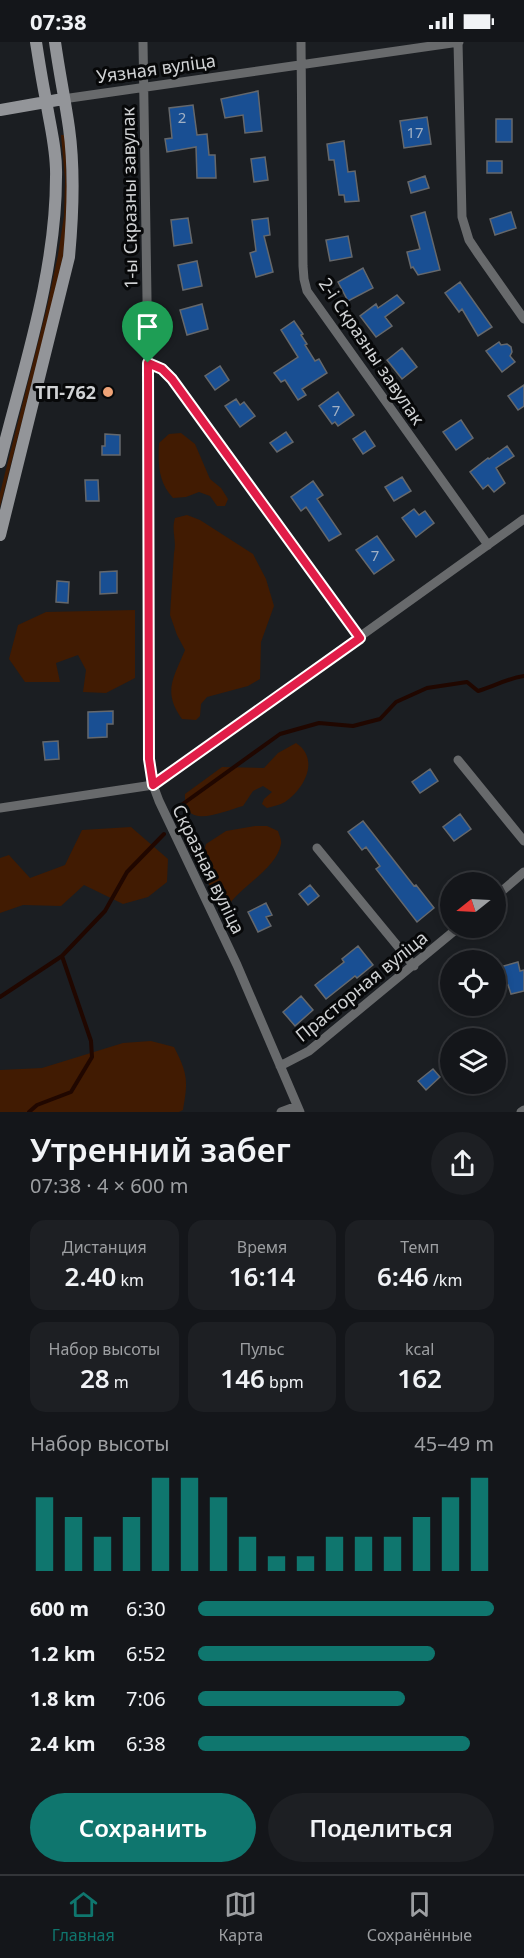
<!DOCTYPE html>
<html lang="ru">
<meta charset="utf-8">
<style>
:root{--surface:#14161a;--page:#1d1f23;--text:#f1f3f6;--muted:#9d9fa2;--line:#333539;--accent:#0f766e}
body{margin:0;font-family:"Noto Sans",sans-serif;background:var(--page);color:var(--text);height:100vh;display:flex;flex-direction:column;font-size:22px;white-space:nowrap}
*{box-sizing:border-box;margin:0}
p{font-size:20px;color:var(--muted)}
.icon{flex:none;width:33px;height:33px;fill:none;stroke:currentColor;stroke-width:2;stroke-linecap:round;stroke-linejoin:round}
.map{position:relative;height:1070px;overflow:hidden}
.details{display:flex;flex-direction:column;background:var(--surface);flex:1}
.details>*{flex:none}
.needle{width:39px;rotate:252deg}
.tools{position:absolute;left:440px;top:830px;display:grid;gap:12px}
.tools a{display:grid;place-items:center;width:66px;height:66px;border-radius:50%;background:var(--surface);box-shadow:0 3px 9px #0003,0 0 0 2px var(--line);font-size:30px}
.pin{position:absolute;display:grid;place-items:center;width:51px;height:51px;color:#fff;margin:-62px -26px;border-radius:50% 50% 50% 0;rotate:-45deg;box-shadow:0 0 6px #0007}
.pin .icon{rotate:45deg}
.round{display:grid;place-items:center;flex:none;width:63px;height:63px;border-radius:32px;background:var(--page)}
.overview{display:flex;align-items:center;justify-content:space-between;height:102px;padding:0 30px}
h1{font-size:33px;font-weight:600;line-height:45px}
.metrics{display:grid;grid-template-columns:repeat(3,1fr);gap:9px;height:102px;padding:6px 30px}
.metrics div{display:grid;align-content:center;border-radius:15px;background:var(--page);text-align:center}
.metrics b{font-size:26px;font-weight:600}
.metrics small{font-size:16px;font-weight:400}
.metrics p{font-size:16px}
.chart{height:168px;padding:12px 30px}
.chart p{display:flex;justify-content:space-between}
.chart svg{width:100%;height:108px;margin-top:6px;stroke:var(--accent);stroke-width:6}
.button{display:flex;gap:12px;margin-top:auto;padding:12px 30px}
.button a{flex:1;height:69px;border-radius:36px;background:var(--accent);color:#fff;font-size:24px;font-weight:600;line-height:69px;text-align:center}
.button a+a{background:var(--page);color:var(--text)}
ul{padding:0 30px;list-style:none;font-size:20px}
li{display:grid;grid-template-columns:96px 72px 1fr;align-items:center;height:45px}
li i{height:15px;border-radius:8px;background:var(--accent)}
.status{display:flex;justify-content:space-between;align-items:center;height:42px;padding:0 30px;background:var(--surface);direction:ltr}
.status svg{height:16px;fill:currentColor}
.tab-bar{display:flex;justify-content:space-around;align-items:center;height:84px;border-top:2px solid var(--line);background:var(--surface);font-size:16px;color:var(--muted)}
.tab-bar a{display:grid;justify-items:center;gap:3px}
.tab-bar .on{color:var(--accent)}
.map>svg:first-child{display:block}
</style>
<div class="status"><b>07:38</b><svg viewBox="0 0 49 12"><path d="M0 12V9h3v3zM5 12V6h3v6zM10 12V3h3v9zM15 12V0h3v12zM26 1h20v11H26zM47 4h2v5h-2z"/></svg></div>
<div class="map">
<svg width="524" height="1070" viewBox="0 0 524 1070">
<rect width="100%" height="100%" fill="#1b1e22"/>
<path fill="#411b02" d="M 61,93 L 65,93 L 68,173 L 63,214 L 51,266 L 0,465 L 0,451 L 47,265 L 58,213 L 64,174 L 65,137 Z
M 181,391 L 195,402 L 210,437 L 221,446 L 228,457 L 225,464 L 217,464 L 210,454 L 199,450 L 186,455 L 173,456 C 158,440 158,422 159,401 L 169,392 Z
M 187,473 L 200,478 L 253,512 L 266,537 L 274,564 L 261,600 L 260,637 L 248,644 L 207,655 L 201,662 L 200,674 L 196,678 L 182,677 C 162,650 174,635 185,608 L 177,593 L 170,573 L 174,511 C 177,497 171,490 175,476 Z
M 135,568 L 135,636 L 106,651 L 83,650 L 86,628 L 78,613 L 56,621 L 60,640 L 25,640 L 9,617 L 18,583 L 46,570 Z
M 296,701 C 320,717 305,746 285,760 C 280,763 273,764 267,766 L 262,762 L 264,757 L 272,750 L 263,744 L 253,749 L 243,764 C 221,770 183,789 185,752 L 222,725 L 264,726 L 278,711 Z
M 255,784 L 267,784 L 278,789 C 279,793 282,798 281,802 C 277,825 245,842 231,860 L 220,860 C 206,844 200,822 206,802 L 226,789 Z
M 131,785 L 168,817 L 167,840 L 148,855 L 123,862 L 84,843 L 61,864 L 23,863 L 0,871 L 0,816 L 9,813 L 30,836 L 65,823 L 82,788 Z
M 151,999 L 174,1005 C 188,1032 188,1039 183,1068 L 179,1070 L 0,1070 L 0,1028 L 42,1026 L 123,1001 Z"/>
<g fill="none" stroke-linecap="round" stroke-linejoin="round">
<path stroke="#200700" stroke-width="4" d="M 180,764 L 280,692 L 319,681 L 353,684 L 380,677 L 396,660 L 427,646 L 467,640 L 478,649 C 496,644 505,637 524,634
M 0,955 L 62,914 L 105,869 L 127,830 L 164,792
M 29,1070 L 37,1063 L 71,1050 L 92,1015 L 91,999 L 62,914"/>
</g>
<path fill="#194f93" stroke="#65686c" stroke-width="1.5" d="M 258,49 L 262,89 L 245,91 L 243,73 L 225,76 L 221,57 Z
M 193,63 L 197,93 L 207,92 L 209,113 L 215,113 L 216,136 L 197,136 L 196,105 L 167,110 L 165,97 L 172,96 L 169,66 Z
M 427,75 L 431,102 L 404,106 L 400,79 Z
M 496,77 L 512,77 L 512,100 L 496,100 Z
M 344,99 L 348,130 L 355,129 L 359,159 L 345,160 L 344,153 L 339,153 L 334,118 L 329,118 L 327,102 Z
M 265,115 L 268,138 L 254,140 L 251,117 Z
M 487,119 L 502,119 L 502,131 L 487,131 Z
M 425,134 L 429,146 L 411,151 L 408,140 Z
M 425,170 L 440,228 L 418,233 L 413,225 L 411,226 L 407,210 L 420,207 L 411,174 Z
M 511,170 L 516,186 L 495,193 L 490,177 Z
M 188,176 L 192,201 L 174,204 L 171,178 Z
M 268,176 L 270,193 L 264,194 L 273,230 L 256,235 L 250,211 L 256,209 L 252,178 Z
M 348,194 L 352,215 L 330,219 L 326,198 Z
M 197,219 L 202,244 L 183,248 L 178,223 Z
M 363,226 L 373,246 L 348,259 L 338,240 Z
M 460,240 L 492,285 L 478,294 L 462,267 L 459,270 L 445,251 Z
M 397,253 L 404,261 L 385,275 L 392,284 L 376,295 L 360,274 L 376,262 L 378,266 Z
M 202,262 L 208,287 L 187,293 L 180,268 Z
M 294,279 L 303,292 L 301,293 L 307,302 L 305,303 L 315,319 L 319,317 L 327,331 L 302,347 L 306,353 L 298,358 L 285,338 L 281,340 L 274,331 L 298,315 L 281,288 Z
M 499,300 L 501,303 L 507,302 L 511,305 L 512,310 L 510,314 L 515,320 L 502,330 L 486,309 Z
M 402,306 L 417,325 L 402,337 L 387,318 Z
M 220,324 L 229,338 L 215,348 L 205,334 Z
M 524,343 L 524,364 L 518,368 L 508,354 Z
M 338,350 L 354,373 L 338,384 L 335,380 L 332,382 L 319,364 Z
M 236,357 L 240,363 L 244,360 L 255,374 L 240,385 L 225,364 Z
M 461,378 L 473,396 L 456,408 L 443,390 Z
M 365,389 L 375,404 L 363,412 L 353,397 Z
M 286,390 L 293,400 L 277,410 L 270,401 Z
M 105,392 L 120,393 L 120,413 L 102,413 L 102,404 L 105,404 Z
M 507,404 L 514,414 L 496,426 L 505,441 L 494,450 L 488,443 L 483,447 L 470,430 L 488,416 L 489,417 Z
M 402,435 L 411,449 L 394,459 L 385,445 Z
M 85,438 L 98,438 L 99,459 L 86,459 Z
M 313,439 L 323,453 L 317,457 L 341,492 L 329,499 L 306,465 L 301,469 L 291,455 Z
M 414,467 L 419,473 L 425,469 L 434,481 L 416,495 L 402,476 Z
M 377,494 L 394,518 L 374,532 L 356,508 Z
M 117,529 L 117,551 L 100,552 L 100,530 Z
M 57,539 L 69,540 L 68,561 L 56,560 Z
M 113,669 L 113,682 L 107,682 L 107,695 L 88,696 L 88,670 Z
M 58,699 L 59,717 L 45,718 L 43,700 Z
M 430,727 L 438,739 L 420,751 L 412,740 Z
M 460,772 L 471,787 L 454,799 L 443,785 Z
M 363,779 L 414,844 L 416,843 L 434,866 L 417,880 L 376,827 L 380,824 L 366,805 L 362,808 L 348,790 Z
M 310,843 L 319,854 L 308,863 L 299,852 Z
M 266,861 L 272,873 L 266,875 L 271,884 L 258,890 L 248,870 Z
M 358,904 L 373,923 L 357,936 L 355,934 L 326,957 L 315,943 L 344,920 L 342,917 Z
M 518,920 L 520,929 L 524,928 L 524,949 L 511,952 L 508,943 L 495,947 L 495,929 L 501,927 L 500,925 Z
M 301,954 L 313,968 L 295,984 L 283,970 Z
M 433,1027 L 440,1035 L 426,1048 L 418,1039 Z"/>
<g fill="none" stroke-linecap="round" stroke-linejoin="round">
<path stroke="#686a6c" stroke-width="9" d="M 143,0 L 148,321 L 162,327 L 172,337 L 360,596
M 301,0 L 303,224 L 304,237 L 307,249 L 488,503
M 458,0 L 462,175 L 469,198 L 479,213 L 524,277
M 63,57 L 459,0
M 148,321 L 149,717 L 153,743 L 159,759 L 237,923 L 300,1070
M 458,718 L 524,799
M 0,766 L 153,743 L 524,477
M 317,806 L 414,924
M 495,855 L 524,830
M 280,1024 L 309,1009 L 459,885
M 281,1070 L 297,1064
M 521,1070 L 524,1068"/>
<path stroke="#939599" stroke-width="12" d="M 0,68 L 63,57
M 0,420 C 23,327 56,232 56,135 C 57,109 50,84 46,58 C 42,39 39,19 36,0
M 0,493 L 69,215 C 73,172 75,129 69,86 C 65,58 59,29 55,0"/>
</g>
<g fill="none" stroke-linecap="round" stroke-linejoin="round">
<defs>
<path id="route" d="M 148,321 L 162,327 L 172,337 L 360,596 L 153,743 L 149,717 Z"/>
</defs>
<use href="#route" stroke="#fff" stroke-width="12"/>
<use href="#route" stroke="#e11d48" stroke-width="8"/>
</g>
<circle fill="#efa377" stroke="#070809" stroke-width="2" cx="108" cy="350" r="6"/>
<g text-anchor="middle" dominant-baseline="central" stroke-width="6" stroke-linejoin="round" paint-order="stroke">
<g font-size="15" fill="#a2b1c4">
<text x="182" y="75">2</text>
<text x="415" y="90">17</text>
<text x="336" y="368">7</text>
<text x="375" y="513">7</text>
</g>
<g font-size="18" fill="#d0d2d4" stroke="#070809">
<text transform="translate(156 26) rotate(-8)">Уязная вуліца</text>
<text transform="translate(129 156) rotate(-91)">1-ы Скразны завулак</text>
<text transform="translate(372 309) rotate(56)">2-і Скразны завулак</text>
<text transform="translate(209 827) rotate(64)">Скразная вуліца</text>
<text transform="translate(361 944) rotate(-39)">Прасторная вуліца</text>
</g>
<g font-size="18" font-weight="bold" fill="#d0d2d4" stroke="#070809" text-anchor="end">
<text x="96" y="350">ТП-762</text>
</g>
</g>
</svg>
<div class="tools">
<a><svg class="needle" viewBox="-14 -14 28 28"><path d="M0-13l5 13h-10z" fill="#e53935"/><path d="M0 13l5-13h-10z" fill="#9d9fa2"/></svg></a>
<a><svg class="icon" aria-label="locate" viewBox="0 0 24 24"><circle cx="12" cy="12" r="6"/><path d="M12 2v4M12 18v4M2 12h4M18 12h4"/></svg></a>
<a><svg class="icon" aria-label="layers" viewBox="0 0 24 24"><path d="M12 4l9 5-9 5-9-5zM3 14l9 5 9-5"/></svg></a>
</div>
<div class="pin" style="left:148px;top:321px;background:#1e9e55"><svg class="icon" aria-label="arrive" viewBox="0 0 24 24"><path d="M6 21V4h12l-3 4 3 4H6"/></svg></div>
</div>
<section class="details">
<div class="overview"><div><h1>Утренний забег</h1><p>07:38 · 4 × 600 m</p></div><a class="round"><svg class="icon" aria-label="share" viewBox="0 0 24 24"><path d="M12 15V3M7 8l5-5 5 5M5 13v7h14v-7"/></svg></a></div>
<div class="metrics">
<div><p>Дистанция</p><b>2.40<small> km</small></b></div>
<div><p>Время</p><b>16:14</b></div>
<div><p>Темп</p><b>6:46<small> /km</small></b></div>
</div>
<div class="metrics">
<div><p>Набор высоты</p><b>28<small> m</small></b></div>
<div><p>Пульс</p><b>146<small> bpm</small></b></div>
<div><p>kcal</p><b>162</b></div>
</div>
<div class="chart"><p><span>Набор высоты</span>45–49 m</p>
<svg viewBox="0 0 160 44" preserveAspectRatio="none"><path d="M5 44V14M15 44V22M25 44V30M35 44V22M45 44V6M55 44V6M65 44V14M75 44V30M85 44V38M95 44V38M105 44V30M115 44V30M125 44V30M135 44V22M145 44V14M155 44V6"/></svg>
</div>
<ul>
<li><b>600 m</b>6:30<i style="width:100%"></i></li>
<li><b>1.2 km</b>6:52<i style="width:80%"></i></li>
<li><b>1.8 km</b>7:06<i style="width:70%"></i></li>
<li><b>2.4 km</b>6:38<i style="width:92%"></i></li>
</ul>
<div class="button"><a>Сохранить</a><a>Поделиться</a></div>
</section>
<nav class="tab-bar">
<a class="on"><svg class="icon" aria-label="home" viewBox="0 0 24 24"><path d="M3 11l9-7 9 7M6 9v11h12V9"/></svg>Главная</a>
<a><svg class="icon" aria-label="map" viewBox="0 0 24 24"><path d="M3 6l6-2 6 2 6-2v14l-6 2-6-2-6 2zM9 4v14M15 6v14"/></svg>Карта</a>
<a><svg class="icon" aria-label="saved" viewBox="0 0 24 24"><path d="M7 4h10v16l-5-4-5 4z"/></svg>Сохранённые</a>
</nav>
